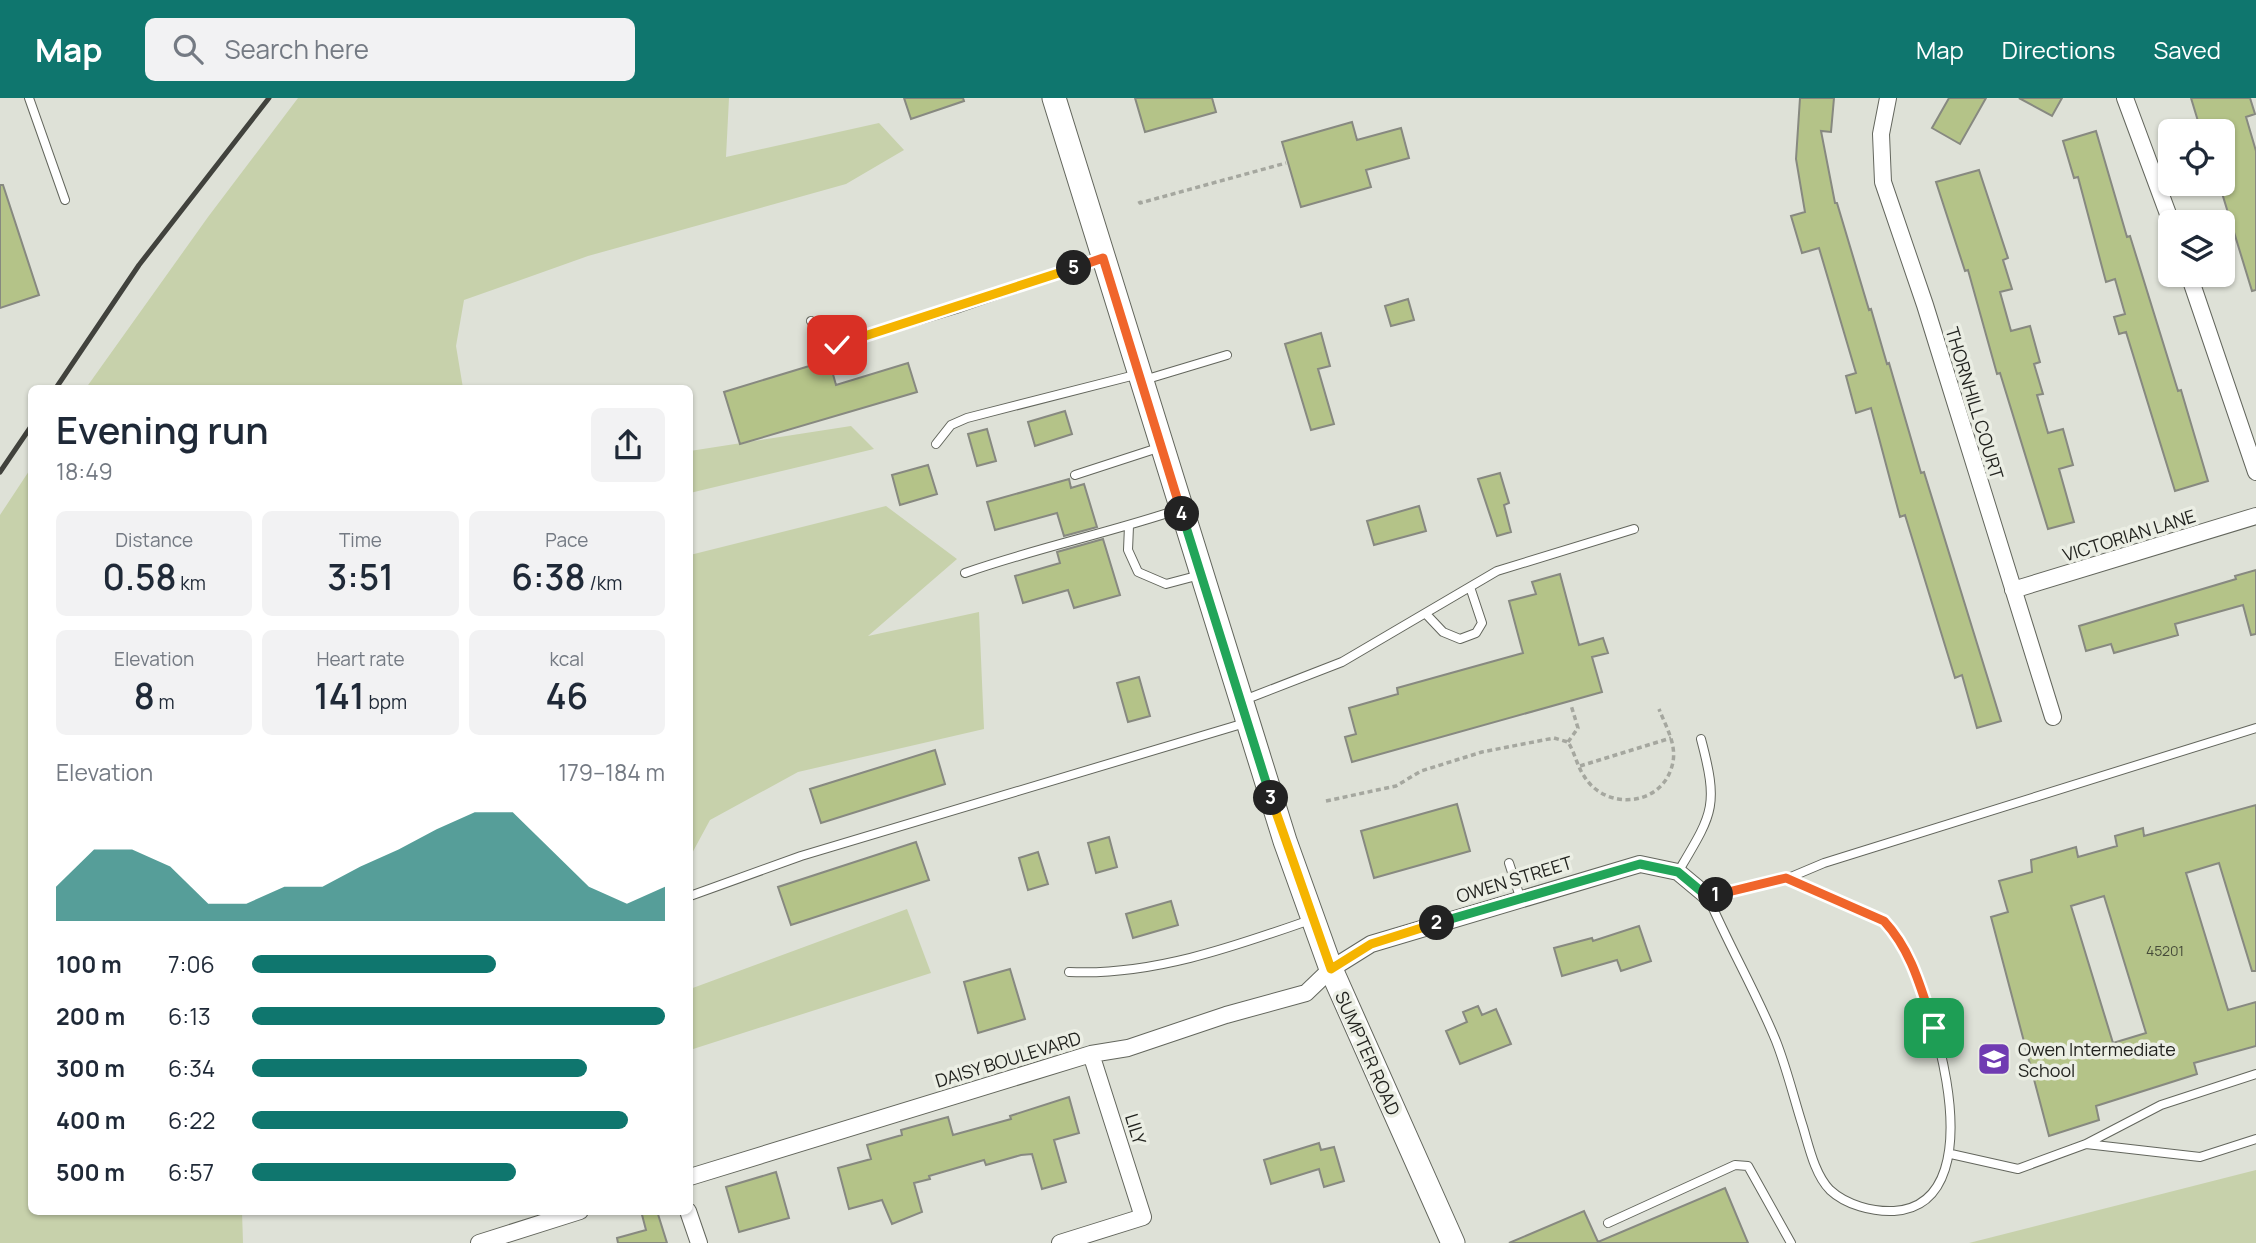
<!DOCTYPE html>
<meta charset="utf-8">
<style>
:root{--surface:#fff;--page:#f2f2f3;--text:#1f2937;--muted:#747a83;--accent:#0f766e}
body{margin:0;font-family:Manrope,sans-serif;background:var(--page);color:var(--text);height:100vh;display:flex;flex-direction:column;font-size:26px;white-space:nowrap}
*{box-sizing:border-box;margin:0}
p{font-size:23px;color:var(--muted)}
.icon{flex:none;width:38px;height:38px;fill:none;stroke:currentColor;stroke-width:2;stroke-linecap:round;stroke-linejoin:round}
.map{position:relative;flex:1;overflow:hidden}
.drawer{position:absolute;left:28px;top:287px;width:665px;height:830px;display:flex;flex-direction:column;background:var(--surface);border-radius:10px;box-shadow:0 2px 5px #0004}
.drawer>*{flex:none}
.fabs{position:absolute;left:2158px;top:21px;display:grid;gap:14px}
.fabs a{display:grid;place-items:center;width:77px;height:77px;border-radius:10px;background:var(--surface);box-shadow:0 2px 5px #0004;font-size:35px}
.pin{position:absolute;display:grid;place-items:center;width:60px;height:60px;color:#fff;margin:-30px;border-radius:14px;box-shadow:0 4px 10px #0006}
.km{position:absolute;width:35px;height:35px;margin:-18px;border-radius:50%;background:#222;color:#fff;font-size:19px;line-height:35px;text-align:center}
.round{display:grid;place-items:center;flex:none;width:74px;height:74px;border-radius:10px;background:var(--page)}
.summary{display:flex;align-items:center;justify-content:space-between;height:119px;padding:0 28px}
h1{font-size:38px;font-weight:600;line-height:52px}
.metrics{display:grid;grid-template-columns:repeat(3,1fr);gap:10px;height:119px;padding:7px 28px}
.metrics div{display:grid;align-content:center;border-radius:10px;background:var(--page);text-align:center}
.metrics b{font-size:35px;font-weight:600}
.metrics small{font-size:19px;font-weight:400}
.metrics p{font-size:19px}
.chart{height:196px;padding:14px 28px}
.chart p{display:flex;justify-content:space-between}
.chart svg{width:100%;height:126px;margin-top:7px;fill:var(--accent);opacity:.7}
ul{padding:0 28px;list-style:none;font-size:23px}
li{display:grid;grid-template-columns:112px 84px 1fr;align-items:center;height:52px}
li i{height:18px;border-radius:9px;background:var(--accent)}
header{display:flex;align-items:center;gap:42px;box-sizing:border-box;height:98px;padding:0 35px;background:var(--accent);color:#fff}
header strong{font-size:33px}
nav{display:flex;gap:38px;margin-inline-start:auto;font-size:24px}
.search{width:490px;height:63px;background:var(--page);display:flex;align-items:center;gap:18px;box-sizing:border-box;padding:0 24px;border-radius:10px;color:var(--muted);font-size:26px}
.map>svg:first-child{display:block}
</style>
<header>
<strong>Map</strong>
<div class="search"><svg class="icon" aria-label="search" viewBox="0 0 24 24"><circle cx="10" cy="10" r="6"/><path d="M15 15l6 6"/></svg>Search here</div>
<nav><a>Map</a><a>Directions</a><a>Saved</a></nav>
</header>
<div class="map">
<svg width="2256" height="1145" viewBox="0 0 2256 1145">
<rect width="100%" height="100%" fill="#dee1d7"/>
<path fill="#c7d1ab" d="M 298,0 L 729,0 L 726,59 L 879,25 L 904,52 L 846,86 L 588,158 L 464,202 L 456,248 L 463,290 L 86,290 L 208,119 Z
M 851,328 L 874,351 L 690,395 L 690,353 Z
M 31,370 L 32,1113 L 242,1113 L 243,1145 L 0,1145 L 0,417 Z
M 886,408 L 957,461 L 868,538 L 979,514 L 984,631 L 798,674 L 710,722 L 690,759 L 690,457 Z
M 907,811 L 931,875 L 690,952 L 690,891 Z
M 2256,1072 L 2256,1145 L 1969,1145 Z"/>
<path fill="#b4c388" stroke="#878980" stroke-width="2" fill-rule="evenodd" d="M 904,0 L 963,0 L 964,3 L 911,21 Z
M 1135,0 L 1212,0 L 1216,14 L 1145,34 Z
M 1800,0 L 1834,0 L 1831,34 L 1821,33 L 1835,105 L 1837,105 L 1869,212 L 1871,211 L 1887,266 L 1889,265 L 1921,375 L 1924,374 L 2001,623 L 1977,630 L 1962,577 L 1955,580 L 1905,417 L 1900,419 L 1871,310 L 1856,315 L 1846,278 L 1856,275 L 1819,150 L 1802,155 L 1791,118 L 1805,114 L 1796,61 Z
M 1949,0 L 1986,0 L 1960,46 L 1932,30 Z
M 2019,0 L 2062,0 L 2052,18 Z
M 2191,0 L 2250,0 L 2255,16 L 2246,19 L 2256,53 L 2256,192 L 2252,193 L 2222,95 L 2222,26 L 2201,33 Z
M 1352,24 L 1357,42 L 1401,30 L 1409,60 L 1366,72 L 1371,89 L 1301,109 L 1282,44 Z
M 2096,33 L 2127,139 L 2130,138 L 2178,293 L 2181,292 L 2208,383 L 2175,393 L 2126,234 L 2119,236 L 2114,219 L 2125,216 L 2115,181 L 2106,184 L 2078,79 L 2074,80 L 2063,43 Z
M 1979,72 L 2008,160 L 2003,162 L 2012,191 L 2000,194 L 2011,233 L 2030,228 L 2040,264 L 2034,266 L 2043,296 L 2037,297 L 2048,335 L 2063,331 L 2073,367 L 2059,371 L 2074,424 L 2048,431 L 2000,275 L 1997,276 L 1968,172 L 1965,173 L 1936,84 Z
M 0,87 L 3,87 L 39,197 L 0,210 Z
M 1408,201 L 1414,222 L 1391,228 L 1385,208 Z
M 1321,235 L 1330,268 L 1318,271 L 1334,326 L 1311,332 L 1285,246 Z
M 829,262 L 836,287 L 908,265 L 917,294 L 740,346 L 724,294 Z
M 1065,313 L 1072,336 L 1035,348 L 1028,324 Z
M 987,331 L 996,363 L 977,368 L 968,336 Z
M 928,367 L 937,396 L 900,407 L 892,377 Z
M 1500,375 L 1509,405 L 1504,407 L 1511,434 L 1497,438 L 1478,381 Z
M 1069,381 L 1071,390 L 1084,386 L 1097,429 L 1064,438 L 1057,415 L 995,432 L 987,404 Z
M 1419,408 L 1426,433 L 1374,447 L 1367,423 Z
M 1103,441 L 1120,497 L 1074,510 L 1068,492 L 1023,505 L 1015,478 L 1060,465 L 1057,454 Z
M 2256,472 L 2256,536 L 2251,537 L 2243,507 L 2175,526 L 2178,537 L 2114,555 L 2111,546 L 2086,553 L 2079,528 L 2236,481 L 2235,478 Z
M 1560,476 L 1579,547 L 1603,540 L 1608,555 L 1592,559 L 1602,594 L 1352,664 L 1345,639 L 1356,636 L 1349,610 L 1398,596 L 1397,590 L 1523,555 L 1509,503 L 1536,496 L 1532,484 Z
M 1139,579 L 1150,618 L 1128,624 L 1117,585 Z
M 935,652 L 945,686 L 821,725 L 810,691 Z
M 1457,706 L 1470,753 L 1374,780 L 1361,733 Z
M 2256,707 L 2256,873 L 2252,873 L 2219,765 L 2186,775 L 2228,912 L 2256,904 L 2256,948 L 2194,965 L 2197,976 L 2096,1008 L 2099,1022 L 2049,1038 L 1991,819 L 2008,814 L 1999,783 L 2032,774 L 2031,762 L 2076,749 L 2078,759 L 2117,748 L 2115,738 L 2143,730 L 2144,738 ZM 2104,798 L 2146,935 L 2113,945 L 2071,808 Z
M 1109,739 L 1117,769 L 1096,775 L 1088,745 Z
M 916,744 L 929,782 L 791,827 L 778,789 Z
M 1038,754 L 1048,786 L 1028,792 L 1019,760 Z
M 1171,803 L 1178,827 L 1133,840 L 1126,816 Z
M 1639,828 L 1651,863 L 1621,873 L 1617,862 L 1562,878 L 1554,850 L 1592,840 L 1593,843 Z
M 1010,871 L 1025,921 L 978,935 L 964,884 Z
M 1478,908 L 1482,917 L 1496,911 L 1511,946 L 1460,966 L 1446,933 L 1467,924 L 1463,914 Z
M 1069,999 L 1079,1035 L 1054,1042 L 1066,1084 L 1042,1091 L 1032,1056 L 1021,1057 L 986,1067 L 984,1062 L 929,1078 L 930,1081 L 914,1085 L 922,1114 L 892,1126 L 882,1102 L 849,1111 L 838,1070 L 871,1061 L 867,1047 L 902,1037 L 901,1032 L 948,1019 L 953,1037 L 1011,1021 L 1010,1018 Z
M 1319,1045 L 1321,1052 L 1334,1049 L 1344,1083 L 1324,1089 L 1319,1071 L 1271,1086 L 1264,1062 Z
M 776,1074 L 789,1120 L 739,1134 L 726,1089 Z
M 1725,1090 L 1748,1145 L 1509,1145 L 1584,1113 L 1598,1144 Z
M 641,1113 L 657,1113 L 667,1145 L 618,1145 L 617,1140 L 646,1132 Z"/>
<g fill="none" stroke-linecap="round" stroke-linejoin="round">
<defs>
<path id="lane" d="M 29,0 L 65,102
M 811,223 L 819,235 L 837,247 L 956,211 L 1100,161
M 1144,282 L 1227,257
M 936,346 L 951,327 L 967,320 L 1139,276
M 1075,377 L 1161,349
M 1129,428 L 1128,452 L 1138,474 L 1166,486 L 1200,477
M 965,475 C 1036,450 1109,435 1180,411
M 1426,516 L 1443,534 L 1460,541 L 1476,535 L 1482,525 L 1470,489
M 1244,602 L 1342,564 L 1497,473 L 1634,431
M 1509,765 L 1520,799
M 1678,774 C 1713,715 1719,709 1701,641
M 1786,781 L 1884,823 C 1927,870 2004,1106 1894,1113 C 1873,1114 1846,1107 1830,1092 C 1815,1077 1809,1049 1803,1029 C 1794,1001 1787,971 1776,943 C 1756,894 1729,848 1708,799 Z
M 1786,781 L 1824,765 L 2256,630
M 690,798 L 801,758 L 1245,625
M 1069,874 C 1151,878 1233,849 1310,822
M 2086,1046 L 2200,1059 L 2256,1041
M 1951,1056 L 2018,1071 L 2086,1046 L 2161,1007 L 2256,976
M 1608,1125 L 1735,1067 L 1748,1068 L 1791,1145"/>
<path id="street" d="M 1888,0 L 1881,36 L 1883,84 L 1925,207 L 2053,619
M 2125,0 L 2171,124
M 2189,177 L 2256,374
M 2013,492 L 2256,418
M 690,1079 L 1091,956 L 1128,950 L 1226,917 L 1306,895 L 1331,871 L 1371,846 L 1640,766 L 1678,774 L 1708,799
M 688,1113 L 699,1145
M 479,1145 L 580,1113
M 1060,1145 L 1143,1119 L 1091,956"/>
<path id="secondary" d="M 1054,0 L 1285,743 L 1331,871 L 1453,1145"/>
</defs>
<use href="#lane" stroke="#63665d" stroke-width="10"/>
<use href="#street" stroke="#63665d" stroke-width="18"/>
<use href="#secondary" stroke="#63665d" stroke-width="25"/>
<path stroke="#a5a79f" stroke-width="3.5" stroke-dasharray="5 3.5" stroke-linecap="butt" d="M 1139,103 L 1140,105 L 1286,65
M 1568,644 L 1578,630 L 1571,607
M 1580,668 L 1671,640
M 1326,703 L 1396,688 L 1421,673 L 1482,654 L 1554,640 L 1568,644 C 1575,655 1577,668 1584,678 C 1605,713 1661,709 1672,668 C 1678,648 1666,629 1659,611"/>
<use href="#lane" stroke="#fff" stroke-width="8"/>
<use href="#street" stroke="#fff" stroke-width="16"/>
<use href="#secondary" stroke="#fff" stroke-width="23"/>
<path stroke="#41423d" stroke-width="5" d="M 56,290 L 139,167 L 269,0
M 0,374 L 32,327"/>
</g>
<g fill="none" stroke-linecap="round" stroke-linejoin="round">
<defs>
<path id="split-1" d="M 1716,797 L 1786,780 L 1884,823 C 1912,853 1921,891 1934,930"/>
<path id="split-2" d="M 1437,825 L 1640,766 L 1678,774 L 1708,799 L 1716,797"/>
<path id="split-3" d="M 1271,700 L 1331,871 L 1371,846 L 1437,825"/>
<path id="split-4" d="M 1182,416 L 1271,700"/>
<path id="split-5" d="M 1074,170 L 1103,160 L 1182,416"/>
<path id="split-6" d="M 837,247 L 1074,170"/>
</defs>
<use href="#split-1" stroke="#fff" stroke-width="14"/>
<use href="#split-2" stroke="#fff" stroke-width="14"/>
<use href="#split-3" stroke="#fff" stroke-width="14"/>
<use href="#split-4" stroke="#fff" stroke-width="14"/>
<use href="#split-5" stroke="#fff" stroke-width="14"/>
<use href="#split-6" stroke="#fff" stroke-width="14"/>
<use href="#split-1" stroke="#f0652b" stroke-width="9"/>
<use href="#split-2" stroke="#22a559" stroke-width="9"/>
<use href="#split-3" stroke="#f5b400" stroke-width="9"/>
<use href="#split-4" stroke="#22a559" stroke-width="9"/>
<use href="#split-5" stroke="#f0652b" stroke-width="9"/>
<use href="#split-6" stroke="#f5b400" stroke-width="9"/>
</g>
<defs>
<symbol id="school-square" viewBox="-11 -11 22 22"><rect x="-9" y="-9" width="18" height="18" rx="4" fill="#703bb2" stroke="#ebeee4"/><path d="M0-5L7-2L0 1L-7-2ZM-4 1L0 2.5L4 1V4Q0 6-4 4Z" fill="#fff"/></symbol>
</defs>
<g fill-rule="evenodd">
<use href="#school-square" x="1975" y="942" width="38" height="38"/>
</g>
<g text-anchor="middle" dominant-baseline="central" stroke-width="7" stroke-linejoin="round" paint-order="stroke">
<g font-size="14" fill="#464b39">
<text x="2165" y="852">45201</text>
</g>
<g font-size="18" fill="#22231f" stroke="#ebeee4">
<text transform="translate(1975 305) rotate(73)">THORNHILL COURT</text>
<text transform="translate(2129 437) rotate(-17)">VICTORIAN LANE</text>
<text transform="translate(1514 781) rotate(-17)">OWEN STREET</text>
<text transform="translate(1368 955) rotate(66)">SUMPTER ROAD</text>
<text transform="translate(1008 961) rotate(-17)">DAISY BOULEVARD</text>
<text transform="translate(1136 1031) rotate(73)">LILY</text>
</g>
<g font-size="18" fill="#22231f" stroke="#ebeee4" text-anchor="start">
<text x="2018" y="951">Owen Intermediate<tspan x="2018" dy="21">School</tspan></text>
</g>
</g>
</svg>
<div class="fabs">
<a><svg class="icon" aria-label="locate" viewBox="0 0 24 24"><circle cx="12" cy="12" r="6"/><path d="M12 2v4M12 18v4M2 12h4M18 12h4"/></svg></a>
<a><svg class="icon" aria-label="layers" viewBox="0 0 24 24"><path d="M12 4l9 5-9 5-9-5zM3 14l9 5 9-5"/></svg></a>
</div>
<div class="pin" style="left:1934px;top:930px;background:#1e9e55"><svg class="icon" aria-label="arrive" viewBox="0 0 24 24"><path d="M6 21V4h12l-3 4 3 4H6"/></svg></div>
<div class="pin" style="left:837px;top:247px;background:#d93025"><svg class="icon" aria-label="check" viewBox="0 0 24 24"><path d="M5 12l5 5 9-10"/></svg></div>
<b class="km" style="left:1716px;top:797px">1</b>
<b class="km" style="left:1437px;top:825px">2</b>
<b class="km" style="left:1271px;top:700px">3</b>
<b class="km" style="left:1182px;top:416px">4</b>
<b class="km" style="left:1074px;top:170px">5</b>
<section class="drawer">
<div class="summary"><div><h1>Evening run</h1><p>18:49</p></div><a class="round"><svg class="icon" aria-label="share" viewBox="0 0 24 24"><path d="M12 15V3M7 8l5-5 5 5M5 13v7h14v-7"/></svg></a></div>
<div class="metrics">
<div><p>Distance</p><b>0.58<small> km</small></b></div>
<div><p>Time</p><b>3:51</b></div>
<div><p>Pace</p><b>6:38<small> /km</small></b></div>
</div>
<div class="metrics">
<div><p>Elevation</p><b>8<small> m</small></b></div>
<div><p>Heart rate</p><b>141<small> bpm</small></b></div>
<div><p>kcal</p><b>46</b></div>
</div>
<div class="chart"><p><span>Elevation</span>179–184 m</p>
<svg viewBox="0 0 160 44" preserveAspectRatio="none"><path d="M0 44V32L10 19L20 19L30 25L40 38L50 38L60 32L70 32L80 25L90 19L100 12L110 6L120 6L130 19L140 32L150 38L160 32V44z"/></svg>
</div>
<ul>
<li><b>100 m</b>7:06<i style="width:59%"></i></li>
<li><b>200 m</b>6:13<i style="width:100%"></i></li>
<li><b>300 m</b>6:34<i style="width:81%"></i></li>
<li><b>400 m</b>6:22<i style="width:91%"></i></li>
<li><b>500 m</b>6:57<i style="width:64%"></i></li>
</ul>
</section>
</div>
